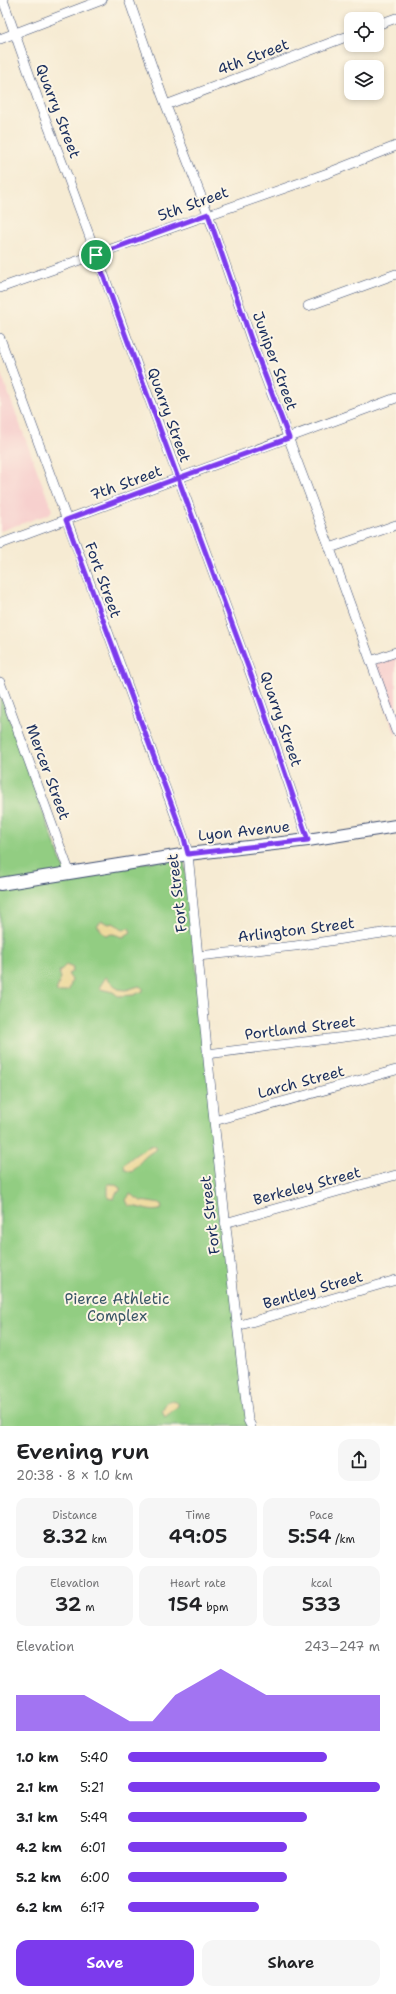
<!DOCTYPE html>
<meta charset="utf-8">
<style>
:root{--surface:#fff;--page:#f6f6f6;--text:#202124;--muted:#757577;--accent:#7c3aed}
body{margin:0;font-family:"Shantell Sans",sans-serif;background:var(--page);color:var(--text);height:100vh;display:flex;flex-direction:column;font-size:15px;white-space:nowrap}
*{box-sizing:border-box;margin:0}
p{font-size:13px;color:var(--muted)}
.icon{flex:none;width:22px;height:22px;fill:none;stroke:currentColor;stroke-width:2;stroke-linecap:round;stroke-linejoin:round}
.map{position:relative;height:1426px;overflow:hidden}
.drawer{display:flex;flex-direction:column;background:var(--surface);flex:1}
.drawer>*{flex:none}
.controls{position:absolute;left:344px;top:12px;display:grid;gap:8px}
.controls a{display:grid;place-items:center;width:40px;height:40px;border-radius:8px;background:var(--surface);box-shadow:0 2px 6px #0003;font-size:20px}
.pin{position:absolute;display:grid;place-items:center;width:34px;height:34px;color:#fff;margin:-17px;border:2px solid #fff;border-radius:50%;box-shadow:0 1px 4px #0007}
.round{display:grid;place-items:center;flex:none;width:42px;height:42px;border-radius:12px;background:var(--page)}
.head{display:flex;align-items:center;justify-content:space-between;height:68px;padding:0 16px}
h1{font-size:22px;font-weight:600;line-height:30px}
.figures{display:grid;grid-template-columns:repeat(3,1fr);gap:6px;height:68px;padding:4px 16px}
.figures div{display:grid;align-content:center;border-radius:10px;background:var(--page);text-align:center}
.figures b{font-size:20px;font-weight:600}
.figures small{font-size:11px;font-weight:400}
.figures p{font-size:11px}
.chart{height:112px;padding:8px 16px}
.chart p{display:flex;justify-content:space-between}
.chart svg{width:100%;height:72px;margin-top:4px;fill:var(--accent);opacity:.7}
.cta{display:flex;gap:8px;margin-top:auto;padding:8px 16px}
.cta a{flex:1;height:46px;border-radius:12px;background:var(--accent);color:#fff;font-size:16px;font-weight:600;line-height:46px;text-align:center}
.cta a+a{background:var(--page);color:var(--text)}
ul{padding:0 16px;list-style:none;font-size:13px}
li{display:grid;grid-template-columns:64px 48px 1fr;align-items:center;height:30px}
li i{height:10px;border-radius:5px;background:var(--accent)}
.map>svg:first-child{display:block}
</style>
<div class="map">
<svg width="396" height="1426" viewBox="0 0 396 1426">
<rect width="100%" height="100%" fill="#fcf5e5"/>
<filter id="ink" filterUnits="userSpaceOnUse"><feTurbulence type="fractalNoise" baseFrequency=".025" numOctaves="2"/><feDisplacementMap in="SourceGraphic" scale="8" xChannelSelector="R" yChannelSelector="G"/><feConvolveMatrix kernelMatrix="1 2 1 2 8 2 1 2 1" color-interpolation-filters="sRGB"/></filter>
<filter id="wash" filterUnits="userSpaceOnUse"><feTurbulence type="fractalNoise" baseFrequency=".012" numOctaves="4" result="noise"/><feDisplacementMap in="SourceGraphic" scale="16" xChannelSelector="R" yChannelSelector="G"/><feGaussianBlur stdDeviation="0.9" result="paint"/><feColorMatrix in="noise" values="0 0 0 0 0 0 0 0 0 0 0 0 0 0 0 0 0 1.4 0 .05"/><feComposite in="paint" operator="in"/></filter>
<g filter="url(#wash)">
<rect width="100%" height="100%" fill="#f6ebd3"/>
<path fill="#f7d0ce" d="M 0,371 L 52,510 L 49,514 L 0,531 Z
M 396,654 L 396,737 L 371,664 Z"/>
<path fill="#92cd82" stroke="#567e70" d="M 0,694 L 65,872 L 184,858 L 248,1426 L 0,1426 Z"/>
<path fill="#eeda9e" stroke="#84847e" d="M 102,921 L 109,924 L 113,923 L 123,929 L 129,928 L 131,932 L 123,937 L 113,934 L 105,935 L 97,925 Z
M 66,965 L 73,968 L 72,972 L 68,974 L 72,980 L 69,990 L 59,993 L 56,991 L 61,978 L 59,972 Z
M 106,977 L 118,989 L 126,990 L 139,986 L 143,988 L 143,991 L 134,995 L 118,996 L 113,992 L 100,989 L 100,986 Z
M 154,1145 L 156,1146 L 157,1149 C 144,1156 141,1161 132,1172 L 125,1170 L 124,1165 C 127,1160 147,1146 154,1145 Z
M 108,1184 L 114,1184 L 120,1188 L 120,1191 L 116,1193 L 114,1199 L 108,1198 Z
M 130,1194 L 141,1201 L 161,1204 L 162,1209 C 151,1214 140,1206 129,1206 L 126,1200 Z
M 173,1400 L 178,1403 L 178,1406 L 165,1417 L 162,1410 L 167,1402 Z"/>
</g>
<g filter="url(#ink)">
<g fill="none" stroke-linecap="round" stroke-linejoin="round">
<defs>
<path id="minor" d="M 3,0 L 39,102 L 67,175 L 258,694 L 308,840
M 129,0 L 162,95 L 208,214 L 251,339 L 328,543 L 396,731
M 377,25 L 396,18
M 0,39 L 102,0
M 166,105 L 351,35
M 0,288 L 328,173 L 396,146
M 308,306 L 396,274
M 0,338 L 184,839 L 188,854 L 214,1121 L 248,1420 L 251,1426
M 0,544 L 396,398
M 330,548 L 396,525
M 371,661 L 396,652
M 0,682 L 69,871
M 198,956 L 295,946 L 396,931
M 207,1054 L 361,1035 L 396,1029
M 214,1121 L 396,1070
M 225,1223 L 396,1175
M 237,1326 L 396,1280"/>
<path id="tertiary" d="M 0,884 L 188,854 L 308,840 L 396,826"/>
</defs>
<use href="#minor" stroke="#3c4b70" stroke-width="10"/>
<use href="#tertiary" stroke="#3c4b70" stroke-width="14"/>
<use href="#minor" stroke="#fff" stroke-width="9"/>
<use href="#tertiary" stroke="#fff" stroke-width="12"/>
</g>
</g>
<g fill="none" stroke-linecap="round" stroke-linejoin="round" filter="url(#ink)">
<defs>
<path id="route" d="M 96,255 L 178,478 L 66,520 L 184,838 L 188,854 L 308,840 L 258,694 L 178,478 L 289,438 L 251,339 L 208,214 L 96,255"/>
</defs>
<use href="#route" stroke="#fff" stroke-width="8"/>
<use href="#route" stroke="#7c3aed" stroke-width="5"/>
</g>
<g text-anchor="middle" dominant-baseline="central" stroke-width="4" stroke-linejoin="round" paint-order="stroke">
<g font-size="15" fill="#1b2f5e" stroke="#fcf5e5">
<text transform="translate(253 57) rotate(-21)">4th Street</text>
<text transform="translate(58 111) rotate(69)">Quarry Street</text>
<text transform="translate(193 204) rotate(-20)">5th Street</text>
<text transform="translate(275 361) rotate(70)">Juniper Street</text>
<text transform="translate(169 415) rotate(70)">Quarry Street</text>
<text transform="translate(126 483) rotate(-20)">7th Street</text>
<text transform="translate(103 580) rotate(70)">Fort Street</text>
<text transform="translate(281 719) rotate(71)">Quarry Street</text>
<text transform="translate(48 772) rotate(70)">Mercer Street</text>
<text transform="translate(244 831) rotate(-6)">Lyon Avenue</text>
<text transform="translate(177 893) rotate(-97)">Fort Street</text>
<text transform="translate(296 930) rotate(-7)">Arlington Street</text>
<text transform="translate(300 1028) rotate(-7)">Portland Street</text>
<text transform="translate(301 1082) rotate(-15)">Larch Street</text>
<text transform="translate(307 1186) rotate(-15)">Berkeley Street</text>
<text transform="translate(210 1215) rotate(-97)">Fort Street</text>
<text transform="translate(313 1290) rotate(-16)">Bentley Street</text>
</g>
<g font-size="15" fill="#395667" stroke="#fcf5e5">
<text x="117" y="1299">Pierce Athletic<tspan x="117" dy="17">Complex</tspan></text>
</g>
</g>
</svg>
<div class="controls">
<a><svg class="icon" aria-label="locate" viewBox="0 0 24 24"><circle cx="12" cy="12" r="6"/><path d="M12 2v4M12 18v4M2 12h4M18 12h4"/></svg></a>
<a><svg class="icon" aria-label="layers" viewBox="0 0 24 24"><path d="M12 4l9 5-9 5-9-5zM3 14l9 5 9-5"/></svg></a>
</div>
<div class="pin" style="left:96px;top:255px;background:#1e9e55"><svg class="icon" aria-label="arrive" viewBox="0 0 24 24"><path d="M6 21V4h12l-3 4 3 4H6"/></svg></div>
</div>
<section class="drawer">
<div class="head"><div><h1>Evening run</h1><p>20:38 · 8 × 1.0 km</p></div><a class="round"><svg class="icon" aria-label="share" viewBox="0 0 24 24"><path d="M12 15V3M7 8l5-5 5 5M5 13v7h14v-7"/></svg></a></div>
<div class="figures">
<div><p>Distance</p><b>8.32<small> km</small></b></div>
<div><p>Time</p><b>49:05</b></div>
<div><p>Pace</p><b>5:54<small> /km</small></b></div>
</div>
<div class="figures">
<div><p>Elevation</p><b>32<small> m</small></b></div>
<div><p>Heart rate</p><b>154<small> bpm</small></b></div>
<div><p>kcal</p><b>533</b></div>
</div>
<div class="chart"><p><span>Elevation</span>243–247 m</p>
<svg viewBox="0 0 160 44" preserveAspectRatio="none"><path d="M0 44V22L10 22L20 22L30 22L40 30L50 38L60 38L70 22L80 14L90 6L100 14L110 22L120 22L130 22L140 22L150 22L160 22V44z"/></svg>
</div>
<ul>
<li><b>1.0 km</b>5:40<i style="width:79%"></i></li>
<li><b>2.1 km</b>5:21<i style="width:100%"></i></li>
<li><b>3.1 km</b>5:49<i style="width:71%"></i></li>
<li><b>4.2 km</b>6:01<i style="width:63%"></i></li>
<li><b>5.2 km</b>6:00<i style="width:63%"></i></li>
<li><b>6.2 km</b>6:17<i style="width:52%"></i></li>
</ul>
<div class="cta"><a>Save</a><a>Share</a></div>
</section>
